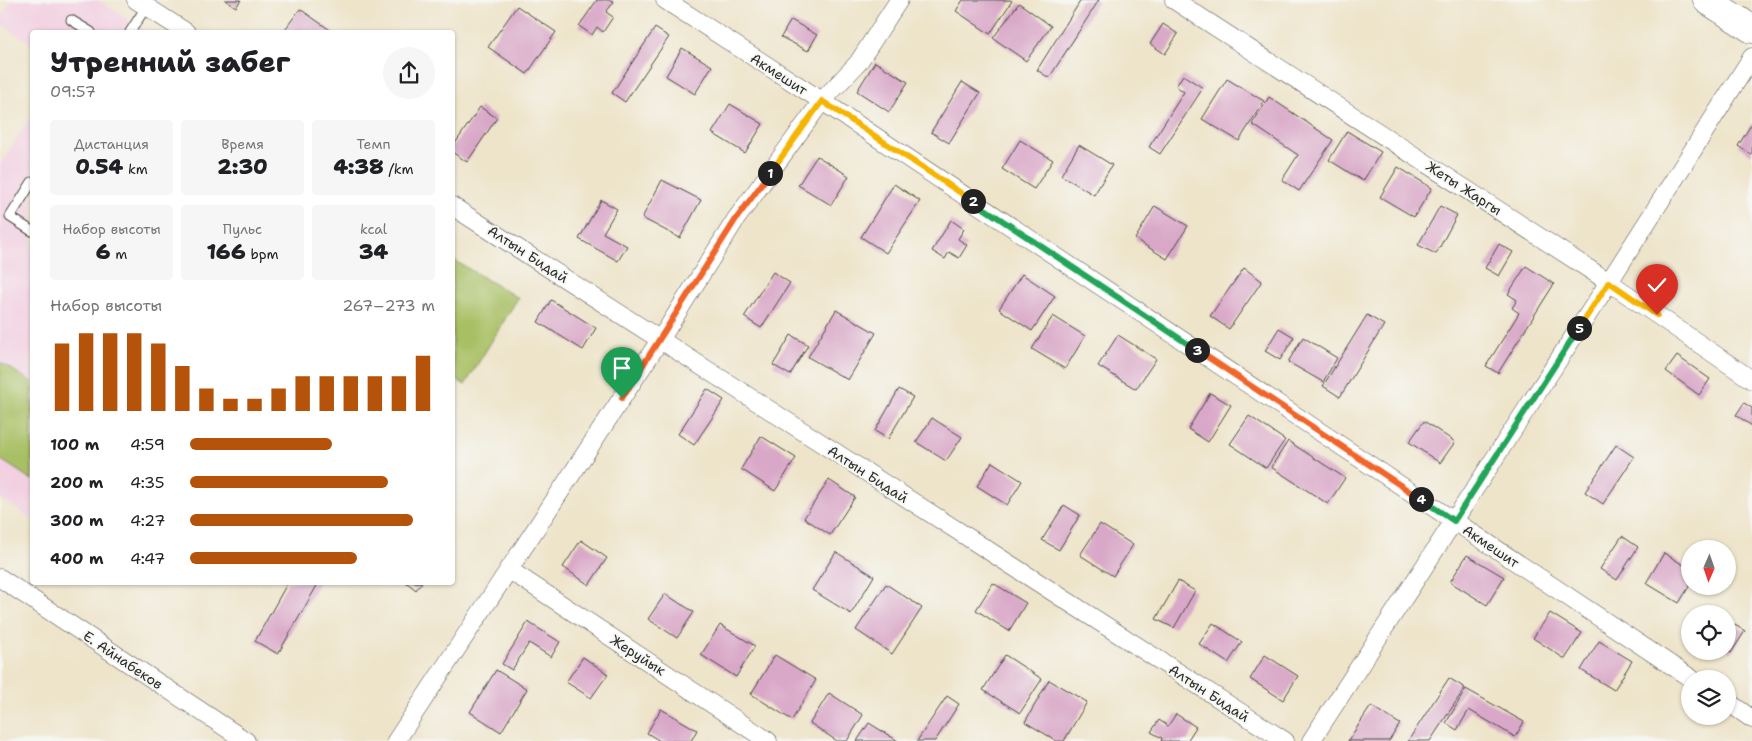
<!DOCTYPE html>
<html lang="ru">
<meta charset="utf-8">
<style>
:root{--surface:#fff;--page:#f6f6f6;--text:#202124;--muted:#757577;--accent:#b45309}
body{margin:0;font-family:"Shantell Sans",sans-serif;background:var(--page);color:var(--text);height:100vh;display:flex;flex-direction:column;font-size:19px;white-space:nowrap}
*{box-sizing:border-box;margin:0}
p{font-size:16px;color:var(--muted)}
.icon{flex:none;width:28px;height:28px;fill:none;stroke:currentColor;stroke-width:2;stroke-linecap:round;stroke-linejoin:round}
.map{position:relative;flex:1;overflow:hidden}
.drawer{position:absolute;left:30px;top:30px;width:425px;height:555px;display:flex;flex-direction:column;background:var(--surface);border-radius:5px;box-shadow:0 1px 4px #0004}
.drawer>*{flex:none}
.needle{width:32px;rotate:182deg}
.tools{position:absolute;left:1681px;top:540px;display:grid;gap:10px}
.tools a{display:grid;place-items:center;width:55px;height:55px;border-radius:50%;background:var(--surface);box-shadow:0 1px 4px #0004;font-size:25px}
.pin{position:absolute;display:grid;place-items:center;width:42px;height:42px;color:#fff;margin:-51px -21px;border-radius:50% 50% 50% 0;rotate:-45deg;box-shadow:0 0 5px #0007}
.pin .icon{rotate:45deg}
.km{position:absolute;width:25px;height:25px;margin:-12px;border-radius:50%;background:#222;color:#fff;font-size:14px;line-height:25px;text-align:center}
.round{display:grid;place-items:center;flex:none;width:52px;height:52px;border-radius:26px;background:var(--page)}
.headline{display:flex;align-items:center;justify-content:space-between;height:85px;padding:0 20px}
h1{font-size:28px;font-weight:800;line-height:38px}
.figures{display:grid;grid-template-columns:repeat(3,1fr);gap:8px;height:85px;padding:5px 20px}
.figures div{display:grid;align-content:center;border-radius:5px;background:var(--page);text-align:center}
.figures b{font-size:21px;font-weight:800}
.figures small{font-size:14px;font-weight:400}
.figures p{font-size:14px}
.chart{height:140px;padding:10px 20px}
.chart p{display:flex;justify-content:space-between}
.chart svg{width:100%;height:90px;margin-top:5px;stroke:var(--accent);stroke-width:6}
ul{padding:0 20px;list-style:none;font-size:16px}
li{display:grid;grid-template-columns:80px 60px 1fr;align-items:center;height:38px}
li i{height:12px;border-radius:6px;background:var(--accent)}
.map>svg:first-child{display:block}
</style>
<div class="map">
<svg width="1752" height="741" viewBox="0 0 1752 741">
<rect width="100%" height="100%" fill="#f6f6f2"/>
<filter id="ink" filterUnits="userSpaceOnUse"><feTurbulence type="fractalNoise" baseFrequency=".02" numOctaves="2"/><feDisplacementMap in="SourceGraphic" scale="10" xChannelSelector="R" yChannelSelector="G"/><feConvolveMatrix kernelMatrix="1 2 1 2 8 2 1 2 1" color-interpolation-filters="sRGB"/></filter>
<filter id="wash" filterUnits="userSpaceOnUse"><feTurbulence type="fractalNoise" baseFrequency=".0096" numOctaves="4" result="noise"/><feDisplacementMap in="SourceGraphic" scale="20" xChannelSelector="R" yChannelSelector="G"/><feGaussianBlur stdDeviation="1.12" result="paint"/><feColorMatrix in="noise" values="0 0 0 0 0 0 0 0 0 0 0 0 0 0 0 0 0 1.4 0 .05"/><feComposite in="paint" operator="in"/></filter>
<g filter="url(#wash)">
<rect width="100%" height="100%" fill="#eee4ca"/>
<path fill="#f2cfe1" d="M 12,0 L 98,0 L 148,32 L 32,32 L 32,45 L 0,23 L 0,19 Z
M 32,115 L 32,519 L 0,498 L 0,165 Z"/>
<path fill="#a8bf64" stroke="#6a7548" d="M 452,259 L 518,298 L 465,385 L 453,377 Z
M 0,362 L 32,382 L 32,480 L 0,459 Z"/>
<g id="blocks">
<path fill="#d9a8c8" d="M 225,0 L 241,0 L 236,7 Z
M 597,0 L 611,0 L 614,2 L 606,12 L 613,17 L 603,32 L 597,27 L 592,35 L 579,26 Z
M 963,0 L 1010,0 L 1012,1 L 990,34 L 956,11 Z
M 1081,0 L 1099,0 L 1049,78 L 1037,70 Z
M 1019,3 L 1051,26 L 1026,61 L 993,38 Z
M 517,6 L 556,32 L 527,74 L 488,47 Z
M 300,9 L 333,32 L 283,32 Z
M 791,20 L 817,35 L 808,51 L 781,37 Z
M 1163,24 L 1178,34 L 1165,54 L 1150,44 Z
M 655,28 L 669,37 L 625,102 L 612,93 Z
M 682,48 L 712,66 L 695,94 L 666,76 Z
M 875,62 L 908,82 L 889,112 L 857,91 Z
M 1183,75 L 1203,88 L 1160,154 L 1149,147 L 1184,92 L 1176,86 Z
M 1227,79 L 1264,101 L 1239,141 L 1202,119 Z
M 962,82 L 980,93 L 949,143 L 931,132 Z
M 1269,97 L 1333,140 L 1299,191 L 1282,180 L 1298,155 L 1252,124 Z
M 730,104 L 763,124 L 745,153 L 712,133 Z
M 480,107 L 497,118 L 467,162 L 452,152 L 452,148 Z
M 1752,123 L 1752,155 L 1738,146 Z
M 1347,131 L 1381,152 L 1363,181 L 1329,160 Z
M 1020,140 L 1053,160 L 1034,189 L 1002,169 Z
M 1079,145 L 1112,165 L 1094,195 L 1061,175 Z
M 817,156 L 849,176 L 831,205 L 798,185 Z
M 1398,167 L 1432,188 L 1414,217 L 1380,197 Z
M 662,180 L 701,200 L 680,238 L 642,218 Z
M 894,184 L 920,201 L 886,253 L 861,237 Z
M 601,200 L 617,209 L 603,233 L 627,246 L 618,261 L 579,239 Z
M 1155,206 L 1188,226 L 1167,259 L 1135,239 Z
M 1440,206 L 1457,215 L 1436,254 L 1418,245 Z
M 951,220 L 964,229 L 958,239 L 967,245 L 959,258 L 949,252 L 945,259 L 932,251 Z
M 1499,244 L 1513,252 L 1499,276 L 1485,268 Z
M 1526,266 L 1554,284 L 1498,373 L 1486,366 L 1519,313 L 1512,308 L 1517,300 L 1508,294 Z
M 1244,268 L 1262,281 L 1229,329 L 1210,316 Z
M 773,272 L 790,283 L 761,328 L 744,317 Z
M 1022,274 L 1055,296 L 1032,331 L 999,309 Z
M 551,300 L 596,328 L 583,350 L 538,322 Z
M 836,310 L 876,333 L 848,380 L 808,357 Z
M 1367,315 L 1384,325 L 1340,397 L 1323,386 Z
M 1053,316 L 1085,336 L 1065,369 L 1032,349 Z
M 1279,328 L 1294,337 L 1280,360 L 1265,351 Z
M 791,335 L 808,345 L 790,375 L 773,365 Z
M 1118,335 L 1156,359 L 1136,389 L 1098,366 Z
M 1303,337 L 1337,358 L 1323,382 L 1288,362 Z
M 1677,356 L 1710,379 L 1699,395 L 1666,371 Z
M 707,389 L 724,400 L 694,445 L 678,434 Z
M 899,389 L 913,397 L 888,439 L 875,431 Z
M 1210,393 L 1231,405 L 1208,442 L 1188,429 Z
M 1744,403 L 1752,408 L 1752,426 L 1736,415 Z
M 1249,416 L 1285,440 L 1266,468 L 1230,444 Z
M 932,418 L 962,437 L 946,461 L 916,442 Z
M 1424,421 L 1455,442 L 1440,463 L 1409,442 Z
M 761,436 L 796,458 L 775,491 L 741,469 Z
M 1288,441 L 1345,478 L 1328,504 L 1271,467 Z
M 1616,445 L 1634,457 L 1603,504 L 1585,492 Z
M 992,462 L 1022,481 L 1007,505 L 977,486 Z
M 829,480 L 855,497 L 830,535 L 804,518 Z
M 1064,505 L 1080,515 L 1059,550 L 1042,540 Z
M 1100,524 L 1133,545 L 1113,576 L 1080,555 Z
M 1622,536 L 1638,547 L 1617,580 L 1600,569 Z
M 581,540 L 607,558 L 589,585 L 563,567 Z
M 836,552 L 874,576 L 851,614 L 812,590 Z
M 1664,553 L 1690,569 L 1690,585 L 1679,603 L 1646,583 Z
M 1467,555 L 1504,577 L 1487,605 L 1450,582 Z
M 1178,581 L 1195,591 L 1174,628 L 1156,619 Z
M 288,582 L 319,582 L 278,654 L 255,641 Z
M 406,582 L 422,582 L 416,590 Z
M 993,583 L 1026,603 L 1009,631 L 976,610 Z
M 886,584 L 922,608 L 892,654 L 856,630 Z
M 665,594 L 694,612 L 677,638 L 648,619 Z
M 1550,613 L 1582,633 L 1565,659 L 1533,638 Z
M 1728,621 L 1745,631 L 1731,653 L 1728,651 Z
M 528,622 L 560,642 L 551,657 L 529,643 L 512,670 L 502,664 Z
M 1213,623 L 1242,642 L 1228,663 L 1199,644 Z
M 720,625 L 755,646 L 736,677 L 701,655 Z
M 1599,641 L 1632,661 L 1614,690 L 1581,670 Z
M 775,655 L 816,680 L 792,720 L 751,694 Z
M 1005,655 L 1042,679 L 1020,713 L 983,690 Z
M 1265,655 L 1298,676 L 1283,700 L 1250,679 Z
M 583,657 L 608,674 L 591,698 L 566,682 Z
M 496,670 L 527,689 L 501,732 L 470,712 Z
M 1449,678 L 1465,688 L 1430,741 L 1408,741 Z
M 1049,680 L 1087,702 L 1064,741 L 1057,741 L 1025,722 Z
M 1466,689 L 1524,722 L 1515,737 L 1469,710 L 1457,730 L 1446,723 Z
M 829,693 L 863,715 L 847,741 L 837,741 L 810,723 Z
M 947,696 L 959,704 L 935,741 L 917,741 Z
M 1371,706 L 1400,724 L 1389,741 L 1348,741 Z
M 661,709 L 697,730 L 691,741 L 660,741 L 647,733 Z
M 1176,714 L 1196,727 L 1187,741 L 1161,741 L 1162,738 L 1151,732 L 1159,720 L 1168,726 Z
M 869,723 L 898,741 L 857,741 Z"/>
</g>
</g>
<g filter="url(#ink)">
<use href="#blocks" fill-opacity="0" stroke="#484743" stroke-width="1"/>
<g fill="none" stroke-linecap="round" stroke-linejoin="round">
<defs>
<path id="lane" d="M 71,20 L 91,32
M 130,32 L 146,7
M 32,182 L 10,217 L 32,231"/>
<path id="street" d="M 136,0 L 186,32
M 665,0 L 822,101 L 1692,679
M 1174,0 L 1609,282 L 1752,380
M 452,206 L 1285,741
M 508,569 L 768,741
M 0,578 L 246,741
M 1728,702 L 1752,719
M 396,741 L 660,340 L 736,219 L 822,101 L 858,63 L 899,0
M 1311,741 L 1609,282 L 1752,57"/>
<path id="highway" d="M 1707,0 L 1752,29"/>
</defs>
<use href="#lane" stroke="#484743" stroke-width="11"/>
<use href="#street" stroke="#484743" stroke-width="19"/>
<use href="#highway" stroke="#484743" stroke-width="29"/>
<use href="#lane" stroke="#fff" stroke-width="9"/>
<use href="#street" stroke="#fff" stroke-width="18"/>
<use href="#highway" stroke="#fff" stroke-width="28"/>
</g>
</g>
<g fill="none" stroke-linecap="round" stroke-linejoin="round" filter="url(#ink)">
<defs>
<path id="split-1" d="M 622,398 L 736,219 L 770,173"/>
<path id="split-2" d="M 770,173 L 822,101 L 973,201"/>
<path id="split-3" d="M 973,201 L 1197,350"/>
<path id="split-4" d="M 1197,350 L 1421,499"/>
<path id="split-5" d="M 1421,499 L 1454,521 L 1579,328"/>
<path id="split-6" d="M 1579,328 L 1609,282 L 1657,315"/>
</defs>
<use href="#split-1" stroke="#fff" stroke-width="10"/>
<use href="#split-2" stroke="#fff" stroke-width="10"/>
<use href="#split-3" stroke="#fff" stroke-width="10"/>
<use href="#split-4" stroke="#fff" stroke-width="10"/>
<use href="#split-5" stroke="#fff" stroke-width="10"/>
<use href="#split-6" stroke="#fff" stroke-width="10"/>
<use href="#split-1" stroke="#f0652b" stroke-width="6"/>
<use href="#split-2" stroke="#f5b400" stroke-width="6"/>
<use href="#split-3" stroke="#22a559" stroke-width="6"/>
<use href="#split-4" stroke="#f0652b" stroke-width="6"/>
<use href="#split-5" stroke="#22a559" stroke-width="6"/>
<use href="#split-6" stroke="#f5b400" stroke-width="6"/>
</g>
<g text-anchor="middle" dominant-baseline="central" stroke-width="4" stroke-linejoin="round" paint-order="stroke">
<g font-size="14" fill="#2b2b2b" stroke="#f6f6f2">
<text transform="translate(779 74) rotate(33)">Акмешит</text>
<text transform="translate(1464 188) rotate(33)">Жеты Жаргы</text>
<text transform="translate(528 254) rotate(33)">Алтын Бидай</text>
<text transform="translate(868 474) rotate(33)">Алтын Бидай</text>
<text transform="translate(1491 546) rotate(34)">Акмешит</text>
<text transform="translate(638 655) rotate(33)">Жеруйык</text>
<text transform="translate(123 660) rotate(34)">Е. Айнабеков</text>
<text transform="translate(1209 693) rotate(33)">Алтын Бидай</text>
</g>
</g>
</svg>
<div class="tools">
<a><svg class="needle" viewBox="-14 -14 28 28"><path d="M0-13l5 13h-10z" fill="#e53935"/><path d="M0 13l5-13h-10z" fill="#757577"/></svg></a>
<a><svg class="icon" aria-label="locate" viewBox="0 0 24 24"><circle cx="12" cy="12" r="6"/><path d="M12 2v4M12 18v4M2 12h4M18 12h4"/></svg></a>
<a><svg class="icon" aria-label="layers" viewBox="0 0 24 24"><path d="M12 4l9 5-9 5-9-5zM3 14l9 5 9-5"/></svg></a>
</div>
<div class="pin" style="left:622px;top:398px;background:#1e9e55"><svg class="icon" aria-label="arrive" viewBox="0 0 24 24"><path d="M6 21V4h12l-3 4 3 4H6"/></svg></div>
<div class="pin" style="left:1657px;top:315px;background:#d93025"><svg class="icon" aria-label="check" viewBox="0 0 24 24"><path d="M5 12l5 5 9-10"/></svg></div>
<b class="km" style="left:770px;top:173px">1</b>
<b class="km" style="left:973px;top:201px">2</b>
<b class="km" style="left:1197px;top:350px">3</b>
<b class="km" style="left:1421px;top:499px">4</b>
<b class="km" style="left:1579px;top:328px">5</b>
<section class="drawer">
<div class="headline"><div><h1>Утренний забег</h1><p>09:57</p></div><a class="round"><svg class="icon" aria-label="share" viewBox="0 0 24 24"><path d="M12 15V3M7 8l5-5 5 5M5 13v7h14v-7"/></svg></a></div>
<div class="figures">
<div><p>Дистанция</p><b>0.54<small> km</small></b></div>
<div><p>Время</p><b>2:30</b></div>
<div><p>Темп</p><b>4:38<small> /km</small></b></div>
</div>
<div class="figures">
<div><p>Набор высоты</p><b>6<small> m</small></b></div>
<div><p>Пульс</p><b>166<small> bpm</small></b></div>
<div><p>kcal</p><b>34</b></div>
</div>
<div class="chart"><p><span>Набор высоты</span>267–273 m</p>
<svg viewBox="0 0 160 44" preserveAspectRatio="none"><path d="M5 44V11M15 44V6M25 44V6M35 44V6M45 44V11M55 44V22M65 44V33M75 44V38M85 44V38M95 44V33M105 44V27M115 44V27M125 44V27M135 44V27M145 44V27M155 44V17"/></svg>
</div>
<ul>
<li><b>100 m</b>4:59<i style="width:58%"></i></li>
<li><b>200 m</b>4:35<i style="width:81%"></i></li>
<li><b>300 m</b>4:27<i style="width:91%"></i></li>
<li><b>400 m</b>4:47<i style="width:68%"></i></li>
</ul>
</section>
</div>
